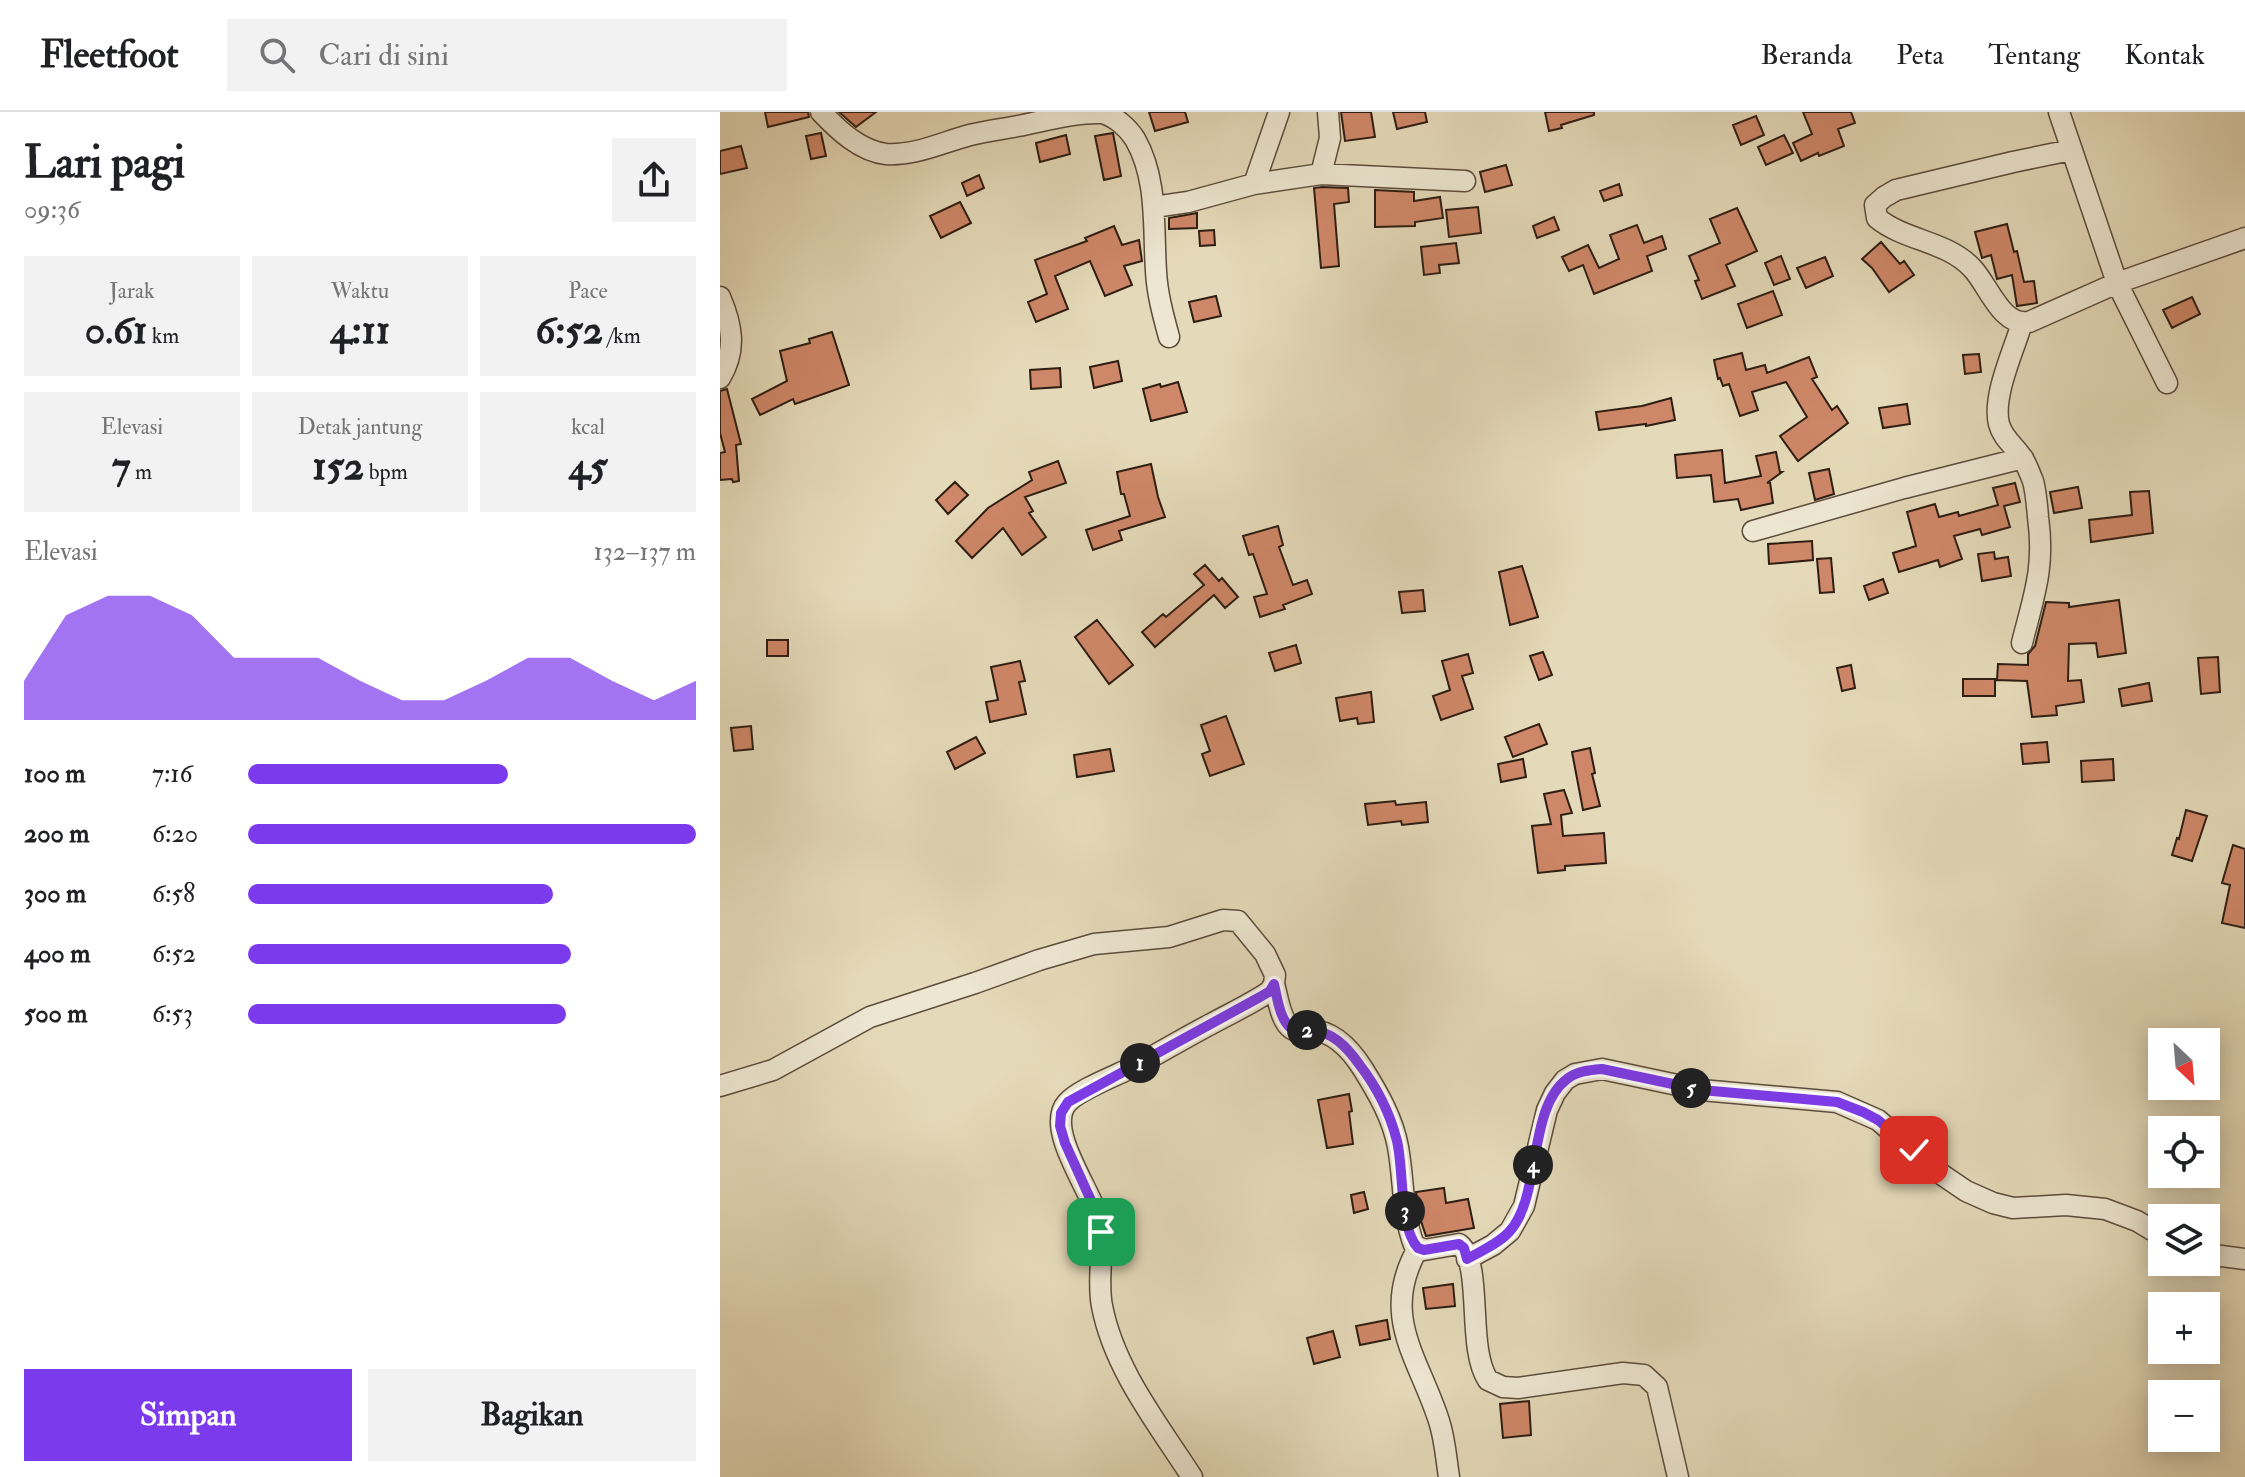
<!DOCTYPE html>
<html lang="id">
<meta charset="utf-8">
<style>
:root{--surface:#fff;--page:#f2f2f2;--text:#202124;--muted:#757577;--line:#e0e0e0;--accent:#7c3aed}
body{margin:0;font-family:"IM FELL Double Pica",serif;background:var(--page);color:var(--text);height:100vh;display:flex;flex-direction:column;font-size:30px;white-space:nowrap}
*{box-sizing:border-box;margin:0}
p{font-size:26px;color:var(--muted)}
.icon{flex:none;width:44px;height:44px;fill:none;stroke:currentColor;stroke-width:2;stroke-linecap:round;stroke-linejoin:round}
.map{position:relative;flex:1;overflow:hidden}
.sheet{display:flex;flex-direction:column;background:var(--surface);width:720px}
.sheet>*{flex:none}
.needle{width:52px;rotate:154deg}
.buttons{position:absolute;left:1428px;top:916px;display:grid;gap:16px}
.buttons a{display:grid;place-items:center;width:72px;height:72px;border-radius:0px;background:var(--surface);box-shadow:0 4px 20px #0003;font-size:40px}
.pin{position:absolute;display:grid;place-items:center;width:68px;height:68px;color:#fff;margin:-34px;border-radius:16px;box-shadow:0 4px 12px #0006}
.km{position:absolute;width:40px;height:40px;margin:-20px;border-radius:50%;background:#222;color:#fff;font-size:22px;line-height:40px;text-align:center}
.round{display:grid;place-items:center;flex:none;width:84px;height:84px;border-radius:0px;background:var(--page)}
.head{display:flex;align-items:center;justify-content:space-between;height:136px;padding:0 24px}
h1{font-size:44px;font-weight:700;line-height:60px}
.figures{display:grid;grid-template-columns:repeat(3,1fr);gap:12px;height:136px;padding:8px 24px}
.figures div{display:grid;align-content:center;border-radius:0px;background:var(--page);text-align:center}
.figures b{font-size:40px;font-weight:700}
.figures small{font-size:22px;font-weight:400}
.figures p{font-size:22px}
.chart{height:224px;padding:16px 24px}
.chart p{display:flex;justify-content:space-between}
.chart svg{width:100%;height:144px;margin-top:8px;fill:var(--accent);opacity:.7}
.button{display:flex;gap:16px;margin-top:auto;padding:16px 24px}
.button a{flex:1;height:92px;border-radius:0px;background:var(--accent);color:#fff;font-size:32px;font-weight:700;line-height:92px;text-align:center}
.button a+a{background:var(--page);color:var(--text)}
ul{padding:0 24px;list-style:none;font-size:26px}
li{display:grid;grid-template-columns:128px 96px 1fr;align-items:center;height:60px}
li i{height:20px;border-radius:10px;background:var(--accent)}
header{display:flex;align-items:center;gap:48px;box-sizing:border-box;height:112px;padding:0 40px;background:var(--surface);border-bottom:2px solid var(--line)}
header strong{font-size:38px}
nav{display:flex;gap:44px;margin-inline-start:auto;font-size:28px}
.search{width:560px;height:72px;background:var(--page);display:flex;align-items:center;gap:20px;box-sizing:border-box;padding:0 28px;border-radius:0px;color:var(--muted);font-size:30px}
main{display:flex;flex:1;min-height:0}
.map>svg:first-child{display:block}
</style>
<header>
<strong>Fleetfoot</strong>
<div class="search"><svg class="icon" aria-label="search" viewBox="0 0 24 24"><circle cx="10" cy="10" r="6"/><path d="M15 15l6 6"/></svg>Cari di sini</div>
<nav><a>Beranda</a><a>Peta</a><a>Tentang</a><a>Kontak</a></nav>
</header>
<main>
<section class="sheet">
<div class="head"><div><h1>Lari pagi</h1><p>09:36</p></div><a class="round"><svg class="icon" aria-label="share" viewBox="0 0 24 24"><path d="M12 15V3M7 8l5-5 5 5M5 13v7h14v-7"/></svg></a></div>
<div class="figures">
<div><p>Jarak</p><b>0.61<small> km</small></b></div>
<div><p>Waktu</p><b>4:11</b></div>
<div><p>Pace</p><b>6:52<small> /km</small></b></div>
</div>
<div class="figures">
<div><p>Elevasi</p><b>7<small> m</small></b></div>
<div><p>Detak jantung</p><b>152<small> bpm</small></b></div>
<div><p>kcal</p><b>45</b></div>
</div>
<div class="chart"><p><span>Elevasi</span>132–137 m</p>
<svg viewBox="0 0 160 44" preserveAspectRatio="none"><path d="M0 44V32L10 12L20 6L30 6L40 12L50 25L60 25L70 25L80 32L90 38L100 38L110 32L120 25L130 25L140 32L150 38L160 32V44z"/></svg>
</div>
<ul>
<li><b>100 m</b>7:16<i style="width:58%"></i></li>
<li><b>200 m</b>6:20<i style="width:100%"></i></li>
<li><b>300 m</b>6:58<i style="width:68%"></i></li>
<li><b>400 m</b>6:52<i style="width:72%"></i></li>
<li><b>500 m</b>6:53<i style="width:71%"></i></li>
</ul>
<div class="button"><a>Simpan</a><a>Bagikan</a></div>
</section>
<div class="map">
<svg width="1525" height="1365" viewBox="0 0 1525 1365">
<rect width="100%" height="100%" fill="#e4d9b8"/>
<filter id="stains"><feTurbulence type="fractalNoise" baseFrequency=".0025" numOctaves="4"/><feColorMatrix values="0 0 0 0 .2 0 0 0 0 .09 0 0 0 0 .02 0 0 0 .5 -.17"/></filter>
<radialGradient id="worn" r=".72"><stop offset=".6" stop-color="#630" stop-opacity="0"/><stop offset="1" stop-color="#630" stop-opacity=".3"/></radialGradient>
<path fill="#ce8768" stroke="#2e1d12" stroke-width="2" d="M 45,0 L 88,0 L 89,5 L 48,15 Z
M 119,0 L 156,0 L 136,15 Z
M 429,0 L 465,0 L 468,10 L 435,19 Z
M 621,0 L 651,0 L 655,25 L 625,29 Z
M 673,0 L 705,0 L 707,10 L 677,17 Z
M 825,0 L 874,0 L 874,3 L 841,13 L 842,16 L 829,19 Z
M 1083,0 L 1131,0 L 1135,11 L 1118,17 L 1124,34 L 1099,44 L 1098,41 L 1081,49 L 1073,31 L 1092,22 Z
M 1036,4 L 1044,23 L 1021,33 L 1013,13 Z
M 101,21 L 106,44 L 91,47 L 86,24 Z
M 393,21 L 401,64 L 384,68 L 375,24 Z
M 346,23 L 350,42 L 320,50 L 316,31 Z
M 1064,23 L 1073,41 L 1046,53 L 1038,35 Z
M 21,34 L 27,56 L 0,62 L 0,39 Z
M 786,53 L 792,73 L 765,80 L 760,60 Z
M 259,63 L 264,76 L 247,84 L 242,71 Z
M 899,72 L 902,83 L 884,89 L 880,79 Z
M 602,75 L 628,76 L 629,90 L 614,92 L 619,154 L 601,156 L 594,76 Z
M 655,78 L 694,80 L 694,89 L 720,85 L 723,106 L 695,110 L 695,114 L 655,115 Z
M 240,90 L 251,111 L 221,126 L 210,104 Z
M 758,95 L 761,121 L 729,125 L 726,98 Z
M 1017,96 L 1037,139 L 1006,153 L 1015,174 L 982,187 L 975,169 L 979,168 L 969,144 L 1000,131 L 990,107 Z
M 477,101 L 477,116 L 449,117 L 449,106 Z
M 834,105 L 839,118 L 817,126 L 813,114 Z
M 1287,112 L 1294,140 L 1297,139 L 1304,170 L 1314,169 L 1317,191 L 1297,194 L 1292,163 L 1277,167 L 1271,143 L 1262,146 L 1255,120 Z
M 917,113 L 924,131 L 942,124 L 946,137 L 927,144 L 932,159 L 874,182 L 863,153 L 849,159 L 842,145 L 868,133 L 879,156 L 899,147 L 890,123 Z
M 394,114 L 402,133 L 419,128 L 422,149 L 404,154 L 412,173 L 385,184 L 370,149 L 335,164 L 348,197 L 316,210 L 308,190 L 327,182 L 315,148 L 367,129 L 365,126 Z
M 494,118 L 495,133 L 480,134 L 479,119 Z
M 1161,130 L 1180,152 L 1184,149 L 1194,163 L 1169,180 L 1152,156 L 1142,147 Z
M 736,131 L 739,151 L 719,153 L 720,161 L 704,163 L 701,135 Z
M 1061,144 L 1070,167 L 1054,173 L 1045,151 Z
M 1105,145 L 1113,164 L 1086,176 L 1077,156 Z
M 1053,179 L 1062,203 L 1027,216 L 1018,192 Z
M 496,184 L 501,204 L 474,210 L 469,190 Z
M 1472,185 L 1480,202 L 1452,216 L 1443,198 Z
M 112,220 L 129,273 L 75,292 L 73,287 L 40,303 L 32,287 L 67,269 L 60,239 L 90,231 L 89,227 Z
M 1022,241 L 1026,258 L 1045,253 L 1047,261 L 1089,245 L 1097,265 L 1092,267 L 1112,298 L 1117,294 L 1128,311 L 1078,349 L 1060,324 L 1087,305 L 1066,270 L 1032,280 L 1038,298 L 1020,304 L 1009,272 L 1003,274 L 1000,266 L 998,267 L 994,248 Z
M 1259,242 L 1261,260 L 1245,262 L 1243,243 Z
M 398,249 L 402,269 L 374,276 L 370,255 Z
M 340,256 L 341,275 L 311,277 L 310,258 Z
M 458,270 L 467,300 L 431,309 L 423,277 L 440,272 L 441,275 Z
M 7,277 L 21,332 L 16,333 L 19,369 L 13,370 L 12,367 L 0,368 L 0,341 L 5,340 L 0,321 L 0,279 Z
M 951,286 L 955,308 L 926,314 L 926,312 L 879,318 L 876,300 L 922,294 Z
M 1187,292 L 1190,312 L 1163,316 L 1159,296 Z
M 1002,338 L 1005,371 L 1041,364 L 1036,344 L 1056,340 L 1060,360 L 1062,360 L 1047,371 L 1050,370 L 1053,391 L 1021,398 L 1018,387 L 994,390 L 991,363 L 957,366 L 955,343 Z
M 338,349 L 346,371 L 305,385 L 313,399 L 309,401 L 326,425 L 302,443 L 283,416 L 252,446 L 236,429 L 268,396 L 312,368 L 309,360 Z
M 431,352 L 438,385 L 445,405 L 399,419 L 402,428 L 373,438 L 366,418 L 410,404 L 404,382 L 401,382 L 397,360 Z
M 1109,357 L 1114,382 L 1095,388 L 1089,361 Z
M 235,370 L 248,383 L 228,402 L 216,388 Z
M 1295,371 L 1300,390 L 1284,394 L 1290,415 L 1262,423 L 1260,417 L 1234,424 L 1242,447 L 1220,455 L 1218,448 L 1179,460 L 1173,441 L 1196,434 L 1187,400 L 1215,392 L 1219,405 L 1238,400 L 1239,404 L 1278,393 L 1273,376 Z
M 1358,375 L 1362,396 L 1334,401 L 1330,380 Z
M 1429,379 L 1433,421 L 1371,430 L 1369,408 L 1412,403 L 1410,380 Z
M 558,414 L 563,433 L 559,435 L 573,473 L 587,468 L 592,482 L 563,493 L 565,497 L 540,505 L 534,485 L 547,482 L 533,442 L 529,443 L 523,424 Z
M 1092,429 L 1093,448 L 1049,452 L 1048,432 Z
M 1274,440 L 1275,447 L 1288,445 L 1291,464 L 1262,469 L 1258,442 Z
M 1111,446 L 1114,480 L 1100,481 L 1097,447 Z
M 485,453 L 499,469 L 502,466 L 518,485 L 505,496 L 494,483 L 435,535 L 422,520 L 443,502 L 446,505 L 484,473 L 474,462 Z
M 802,454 L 818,505 L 790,513 L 779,460 Z
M 1163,467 L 1168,481 L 1149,488 L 1144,474 Z
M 703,478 L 705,499 L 682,501 L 679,480 Z
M 1399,488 L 1406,541 L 1378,545 L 1376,531 L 1349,532 L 1348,569 L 1361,568 L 1364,590 L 1336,594 L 1337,603 L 1312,605 L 1307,569 L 1277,568 L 1278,552 L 1308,553 L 1308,542 L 1315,534 L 1326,490 L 1349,491 L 1349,495 Z
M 377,508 L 413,553 L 389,572 L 355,525 Z
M 47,528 L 68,528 L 68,544 L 47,544 Z
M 576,533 L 581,551 L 555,559 L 549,541 Z
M 823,540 L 832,563 L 819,568 L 810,544 Z
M 748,542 L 753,561 L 742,564 L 753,597 L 721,608 L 713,584 L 730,578 L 722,549 Z
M 1498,545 L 1500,580 L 1481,582 L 1478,546 Z
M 300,549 L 305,569 L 299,570 L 306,602 L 270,610 L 266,590 L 278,588 L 271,555 Z
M 1131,553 L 1135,576 L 1122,579 L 1117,556 Z
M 1243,567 L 1275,567 L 1275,584 L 1243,584 Z
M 1429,571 L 1432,589 L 1402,594 L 1399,577 Z
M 651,580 L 654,610 L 638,612 L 637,606 L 620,609 L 616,586 Z
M 506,604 L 524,652 L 490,664 L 482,642 L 490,639 L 481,613 Z
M 819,612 L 827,632 L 793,645 L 785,625 Z
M 31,614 L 33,637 L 14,639 L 11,616 Z
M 256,625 L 265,641 L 235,657 L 227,640 Z
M 1327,630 L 1329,650 L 1303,652 L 1301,632 Z
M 870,636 L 875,661 L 872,662 L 880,694 L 863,698 L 852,640 Z
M 390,637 L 394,659 L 357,665 L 354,643 Z
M 803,647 L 806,665 L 781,670 L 778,652 Z
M 1393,647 L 1394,668 L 1362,670 L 1361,649 Z
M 844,678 L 852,701 L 841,703 L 843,724 L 884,721 L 886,751 L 845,754 L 845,758 L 818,761 L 812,714 L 831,712 L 824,682 Z
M 675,689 L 676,693 L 706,690 L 708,710 L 682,713 L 681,709 L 648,713 L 645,692 Z
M 1466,698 L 1487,704 L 1472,749 L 1452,743 L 1457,726 L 1459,727 Z
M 1513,733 L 1525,737 L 1525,816 L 1502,811 L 1510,773 L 1502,771 Z
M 629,982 L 632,999 L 629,1000 L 633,1032 L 607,1036 L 598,988 Z
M 724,1076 L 726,1091 L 748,1087 L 754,1116 L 706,1124 L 700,1106 L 696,1080 Z
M 644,1080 L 648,1097 L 634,1101 L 631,1083 Z
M 733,1172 L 735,1194 L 706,1197 L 703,1176 Z
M 667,1208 L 670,1227 L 640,1233 L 636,1214 Z
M 613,1219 L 620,1245 L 594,1252 L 587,1226 Z
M 809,1289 L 811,1323 L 783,1326 L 780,1292 Z"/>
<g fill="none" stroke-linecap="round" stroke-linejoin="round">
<defs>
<path id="minor" d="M 101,0 C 118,18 140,39 166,42 C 195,44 223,30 250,23 C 265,19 282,17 298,14 C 324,9 356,0 382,1 C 395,4 408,16 415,27 C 438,67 433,115 436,159 C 437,181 443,203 449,225
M 1339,0 L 1397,171 L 1447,271
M 1351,38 L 1293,50 L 1176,78 L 1164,85 L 1155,93 L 1157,106 C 1185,129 1227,129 1252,156 C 1268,172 1281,215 1309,210 L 1397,171 L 1525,126
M 601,62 L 610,26 L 608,0
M 534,72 L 559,0
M 434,95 L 468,90 L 534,72 L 601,62 L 745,69
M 0,185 C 12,213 17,238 0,266
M 1033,419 L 1184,376 L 1303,346
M 1302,531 C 1314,483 1325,456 1318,405 C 1317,393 1316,380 1313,369 C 1310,362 1307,353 1303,347 C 1295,334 1283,327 1279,312 C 1272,284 1294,238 1302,211
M 554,872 C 558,885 560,909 572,917 C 578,921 585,918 591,918 C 614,919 631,938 643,957 C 658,981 673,1007 678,1035 C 684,1068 682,1101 694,1133 L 704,1138 L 739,1132 C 764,1152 746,1235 768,1268 L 783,1275 L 798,1276 L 903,1261 L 924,1263 L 937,1275 L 958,1365
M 0,974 L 53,958 L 150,905 L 255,871 L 319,848 L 374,832 L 449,825 L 503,808 L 518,809 L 545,842 L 555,863 L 554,872 L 550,879 C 531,892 511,901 491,912 C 464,926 438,942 411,956 C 395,964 358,978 347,991 C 325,1016 369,1076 377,1103 C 387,1133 376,1163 382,1194 C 394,1257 438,1312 472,1365
M 698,1136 C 659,1204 699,1246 719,1309 C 725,1327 726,1346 729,1365
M 1486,1142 L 1525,1147
M 747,1147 L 773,1133 L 790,1119 L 804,1094 L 827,998 L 835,981 L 845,968 L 855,962 L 882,957 L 981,978 L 1117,990 L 1158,1008 L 1221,1062 L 1246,1079 L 1273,1091 L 1293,1096 L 1346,1093 L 1385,1097 L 1417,1109 L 1442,1124"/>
</defs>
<use href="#minor" stroke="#5c4c3c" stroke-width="23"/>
<use href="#minor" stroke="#ede6d1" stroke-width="20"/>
</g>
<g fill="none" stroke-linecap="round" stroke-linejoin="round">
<defs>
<path id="route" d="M 381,1120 L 378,1104 L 345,1031 L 340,1014 L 341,1001 L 348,990 L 540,885 L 550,879 L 554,872 C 557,885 560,909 572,917 C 578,921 584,918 590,918 C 612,919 627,935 639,952 C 656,974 670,1001 677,1029 C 684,1057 679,1116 698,1136 L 704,1138 L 739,1132 L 744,1136 L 747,1147 C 761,1139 778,1132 789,1120 C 822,1085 807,997 847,967 C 857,959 870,958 882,957 L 981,978 L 1117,990 L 1143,1000 L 1158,1008 L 1194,1038"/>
</defs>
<use href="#route" stroke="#fff" stroke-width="16"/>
<use href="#route" stroke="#7c3aed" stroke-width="10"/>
</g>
<rect width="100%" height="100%" filter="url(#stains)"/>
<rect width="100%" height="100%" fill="url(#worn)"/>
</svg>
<div class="buttons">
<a><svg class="needle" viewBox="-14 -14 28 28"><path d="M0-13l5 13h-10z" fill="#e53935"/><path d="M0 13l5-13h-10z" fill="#757577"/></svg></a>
<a><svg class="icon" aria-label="locate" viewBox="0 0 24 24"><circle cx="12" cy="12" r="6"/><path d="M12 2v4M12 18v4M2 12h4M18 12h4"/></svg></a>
<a><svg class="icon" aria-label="layers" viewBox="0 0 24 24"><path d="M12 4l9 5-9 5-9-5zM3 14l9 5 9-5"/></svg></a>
<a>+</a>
<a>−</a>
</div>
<div class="pin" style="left:381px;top:1120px;background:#1e9e55"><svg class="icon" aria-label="arrive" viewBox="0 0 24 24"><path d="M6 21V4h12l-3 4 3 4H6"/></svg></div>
<div class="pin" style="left:1194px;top:1038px;background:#d93025"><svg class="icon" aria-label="check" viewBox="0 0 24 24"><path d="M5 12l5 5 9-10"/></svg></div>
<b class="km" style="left:420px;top:951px">1</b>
<b class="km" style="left:587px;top:918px">2</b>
<b class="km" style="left:685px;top:1099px">3</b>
<b class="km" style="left:813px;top:1053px">4</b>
<b class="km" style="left:971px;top:976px">5</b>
</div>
</main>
